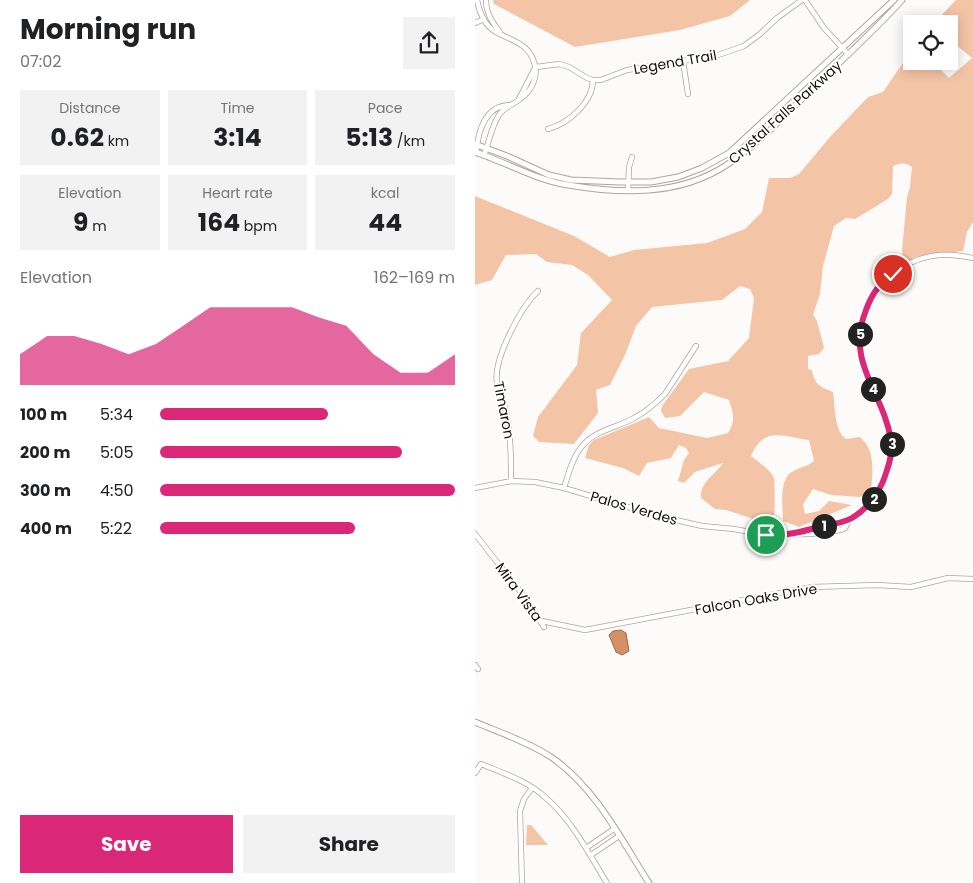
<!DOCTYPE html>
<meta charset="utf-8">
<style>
:root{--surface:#fff;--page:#f2f2f2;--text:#202124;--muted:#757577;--accent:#db2777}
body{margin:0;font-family:Poppins,sans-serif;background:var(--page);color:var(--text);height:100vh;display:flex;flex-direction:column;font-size:19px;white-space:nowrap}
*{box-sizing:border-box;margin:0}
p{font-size:16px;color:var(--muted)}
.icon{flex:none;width:28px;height:28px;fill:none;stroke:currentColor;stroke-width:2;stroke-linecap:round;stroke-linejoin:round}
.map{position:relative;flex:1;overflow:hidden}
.details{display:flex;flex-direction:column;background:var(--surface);width:475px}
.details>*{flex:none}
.buttons{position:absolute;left:428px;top:15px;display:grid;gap:10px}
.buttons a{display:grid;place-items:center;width:55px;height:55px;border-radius:0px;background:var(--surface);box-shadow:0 2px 12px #0003;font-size:25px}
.pin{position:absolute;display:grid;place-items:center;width:42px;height:42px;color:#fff;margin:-21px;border:2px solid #fff;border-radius:50%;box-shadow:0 1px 5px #0007}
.km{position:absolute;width:25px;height:25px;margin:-12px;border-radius:50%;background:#222;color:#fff;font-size:14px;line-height:25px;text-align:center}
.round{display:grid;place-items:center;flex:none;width:52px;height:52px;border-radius:0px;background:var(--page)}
.headline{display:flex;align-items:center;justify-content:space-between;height:85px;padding:0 20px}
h1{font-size:28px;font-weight:700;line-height:38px}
.stats{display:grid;grid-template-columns:repeat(3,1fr);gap:8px;height:85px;padding:5px 20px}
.stats div{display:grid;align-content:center;border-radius:0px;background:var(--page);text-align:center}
.stats b{font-size:25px;font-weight:700}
.stats small{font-size:14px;font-weight:400}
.stats p{font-size:14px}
.chart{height:140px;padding:10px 20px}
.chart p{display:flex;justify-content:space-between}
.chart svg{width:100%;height:90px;margin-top:5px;fill:var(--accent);opacity:.7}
.button{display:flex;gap:10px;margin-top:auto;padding:10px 20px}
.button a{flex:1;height:58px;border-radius:0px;background:var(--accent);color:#fff;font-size:20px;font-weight:700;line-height:58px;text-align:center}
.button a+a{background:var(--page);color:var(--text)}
ul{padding:0 20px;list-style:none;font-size:16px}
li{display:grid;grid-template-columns:80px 60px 1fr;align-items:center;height:38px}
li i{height:12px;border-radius:6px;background:var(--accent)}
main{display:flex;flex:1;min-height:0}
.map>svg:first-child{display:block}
</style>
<main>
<section class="details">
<div class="headline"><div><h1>Morning run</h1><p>07:02</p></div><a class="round"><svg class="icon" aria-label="share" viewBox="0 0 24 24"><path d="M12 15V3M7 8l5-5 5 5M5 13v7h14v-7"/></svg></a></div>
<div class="stats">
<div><p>Distance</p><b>0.62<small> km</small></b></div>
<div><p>Time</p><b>3:14</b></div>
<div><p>Pace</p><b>5:13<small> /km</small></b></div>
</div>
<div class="stats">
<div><p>Elevation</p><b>9<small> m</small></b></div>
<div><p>Heart rate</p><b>164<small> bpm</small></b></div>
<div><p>kcal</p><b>44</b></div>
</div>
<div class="chart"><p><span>Elevation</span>162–169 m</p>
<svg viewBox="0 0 160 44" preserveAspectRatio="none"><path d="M0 44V29L10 20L20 20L30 24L40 29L50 24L60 15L70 6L80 6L90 6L100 6L110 11L120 15L130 29L140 38L150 38L160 29V44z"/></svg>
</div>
<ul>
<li><b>100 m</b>5:34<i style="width:57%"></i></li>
<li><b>200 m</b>5:05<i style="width:82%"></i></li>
<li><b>300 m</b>4:50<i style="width:100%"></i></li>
<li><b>400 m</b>5:22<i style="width:66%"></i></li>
</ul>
<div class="button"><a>Save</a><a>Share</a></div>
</section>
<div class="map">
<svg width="498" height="883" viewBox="0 0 498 883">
<rect width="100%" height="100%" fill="#fdfbf9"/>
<path fill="#f4c4a6" d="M 18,0 L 275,0 L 255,16 L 205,30 L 100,47 L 19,4 Z
M 481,0 L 498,0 L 498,222 L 492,232 L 488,251 L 440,257 L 429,264 L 427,250 L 432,197 L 435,187 L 437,167 C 431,162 425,163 418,166 L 417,194 L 413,199 L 380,219 L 371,218 L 359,226 L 348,266 L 345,294 L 338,315 L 342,321 L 349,348 L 344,354 L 333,356 L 333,369 L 337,370 C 340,385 344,386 358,392 C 360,406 359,431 371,439 L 385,437 C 400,449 398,471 396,489 L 385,497 L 356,495 L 338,489 L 328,504 L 330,514 L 344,511 L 354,501 L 377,505 L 324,527 L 308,521 C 308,508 304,485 314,474 C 321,468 332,467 339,461 L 334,440 C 307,436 289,426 276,456 C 283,462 295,469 299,478 C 300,481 300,514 299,517 C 298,521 294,524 292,527 L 288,525 L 285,521 L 251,510 L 240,509 L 226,498 C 224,483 241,474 248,463 L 220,472 L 209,483 L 203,481 L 209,460 L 214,453 L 211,448 L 204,445 L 196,458 L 172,463 L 164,476 L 148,468 L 110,458 L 114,445 L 119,440 L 174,417 L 184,428 L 232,438 L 253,433 C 261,421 258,413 254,400 L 229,392 L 205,416 L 190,418 L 186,411 L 187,406 L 214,369 L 253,361 L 274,338 L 279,298 L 275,289 L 265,286 L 247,300 L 177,307 L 161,326 L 150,355 L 135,385 L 121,390 L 123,413 L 99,444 L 64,442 L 58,436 L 63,417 L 102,365 L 106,333 L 137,300 L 113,275 L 97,265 L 72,262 L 61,254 L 31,255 L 17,280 L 0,285 L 0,196 L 99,236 L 135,257 L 159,250 L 232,243 L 270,229 L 287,212 L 294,178 L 315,178 L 324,174 L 355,137 L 393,97 L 408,92 L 436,51 L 436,61 L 457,61 L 474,78 L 497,58 L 474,39 L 474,24 L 458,24 Z
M 52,825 L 56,825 L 73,845 L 51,845 Z"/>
<path fill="#d58f63" stroke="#9b694a" d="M 146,630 L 151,633 L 154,651 L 147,655 L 141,652 L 134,635 L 138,631 Z"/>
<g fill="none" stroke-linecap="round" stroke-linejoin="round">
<defs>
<path id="minor" d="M 2,0 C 4,12 10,26 21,32 C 37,41 53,43 59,62 C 64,76 57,91 45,99 C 38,105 29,107 24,115 C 16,127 14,143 9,155
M 11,0 C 11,13 17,22 25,32
M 330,0 L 349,28 L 373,54
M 0,23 L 9,19
M 208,61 L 213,94
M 61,67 L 84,64 L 94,67 L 112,78 L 118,80 L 126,80 L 152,70 L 243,55 L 269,46 L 285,34 L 302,18 L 327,0
M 44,99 L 60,68
M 73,129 C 93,124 118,102 118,80
M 1,153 C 3,132 10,106 34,105
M 153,191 L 154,167 L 157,157
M 36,481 C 36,458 36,435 31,412 C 29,402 24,393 22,383 C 18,359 46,307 63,291
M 0,488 L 36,481 L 60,482 L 89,488 L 183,516 L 227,526 L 259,529 L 291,535 L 336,534 L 366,530 L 370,528 L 375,519
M 89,488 C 94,472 98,455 110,443 C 122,430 144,427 159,418 C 171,412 181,403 190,394 L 221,346
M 0,534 L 48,595 L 69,627
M 320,534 C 337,529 359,526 375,519 C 408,504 423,457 412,424 C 405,402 390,379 386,357 C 376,307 414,260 464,255 C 476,254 487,256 498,258
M 67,621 L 110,630 L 337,587 L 402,585 L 436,587 L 473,578 L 498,579
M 0,665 L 3,669
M 0,773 L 6,764 C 28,773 53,781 71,798 C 97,820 114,854 132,883
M 111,848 L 139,829
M 116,855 L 144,836
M 47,883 L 45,811 L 49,799 L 57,788"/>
<path id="tertiary" d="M 0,144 L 32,156 L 74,175 L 96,180 L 145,182 L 176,182 L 203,177 L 227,168 L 254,153 L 419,0
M 0,152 C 31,162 60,180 93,185 C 146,194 203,196 250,166 C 283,145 313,112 341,85 C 370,57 400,30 427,0
M 0,722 C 26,733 53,742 76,757 C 120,787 146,839 174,883"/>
</defs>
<use href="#minor" stroke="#b0a59e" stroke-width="6"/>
<use href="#tertiary" stroke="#b0a59e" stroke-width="7"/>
<use href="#minor" stroke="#fff" stroke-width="4.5"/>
<use href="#tertiary" stroke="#fff" stroke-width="5"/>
</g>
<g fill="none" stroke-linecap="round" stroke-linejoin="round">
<defs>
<path id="route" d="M 291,535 C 310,536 326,532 344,527 C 354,525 368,523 377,518 C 395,507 406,491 412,470 C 415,461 418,451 416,440 C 408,391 370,363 391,310 C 396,296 405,282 418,274"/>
</defs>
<use href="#route" stroke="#fff" stroke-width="10"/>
<use href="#route" stroke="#db2777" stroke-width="6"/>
</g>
<g text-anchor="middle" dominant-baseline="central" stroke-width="4" stroke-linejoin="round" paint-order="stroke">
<g font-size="14" fill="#14100e" stroke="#fff">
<text transform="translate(200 62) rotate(-10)">Legend Trail</text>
<text transform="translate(310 112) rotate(-42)">Crystal Falls Parkway</text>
<text transform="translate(29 410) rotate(79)">Timaron</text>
<text transform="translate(159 508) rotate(16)">Palos Verdes</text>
<text transform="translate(44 592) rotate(54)">Mira Vista</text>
<text transform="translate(281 599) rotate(-10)">Falcon Oaks Drive</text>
</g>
</g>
</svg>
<div class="buttons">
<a><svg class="icon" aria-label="locate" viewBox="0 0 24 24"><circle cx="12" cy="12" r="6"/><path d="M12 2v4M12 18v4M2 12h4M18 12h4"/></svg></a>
</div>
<div class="pin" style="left:291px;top:535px;background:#1e9e55"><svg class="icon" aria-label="arrive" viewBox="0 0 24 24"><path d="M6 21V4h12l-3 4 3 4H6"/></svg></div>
<div class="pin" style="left:418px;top:274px;background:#d93025"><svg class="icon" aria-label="check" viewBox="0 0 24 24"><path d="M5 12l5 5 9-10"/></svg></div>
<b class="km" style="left:349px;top:526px">1</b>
<b class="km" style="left:399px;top:499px">2</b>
<b class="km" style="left:417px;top:444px">3</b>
<b class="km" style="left:398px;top:389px">4</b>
<b class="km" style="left:385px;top:334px">5</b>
</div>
</main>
